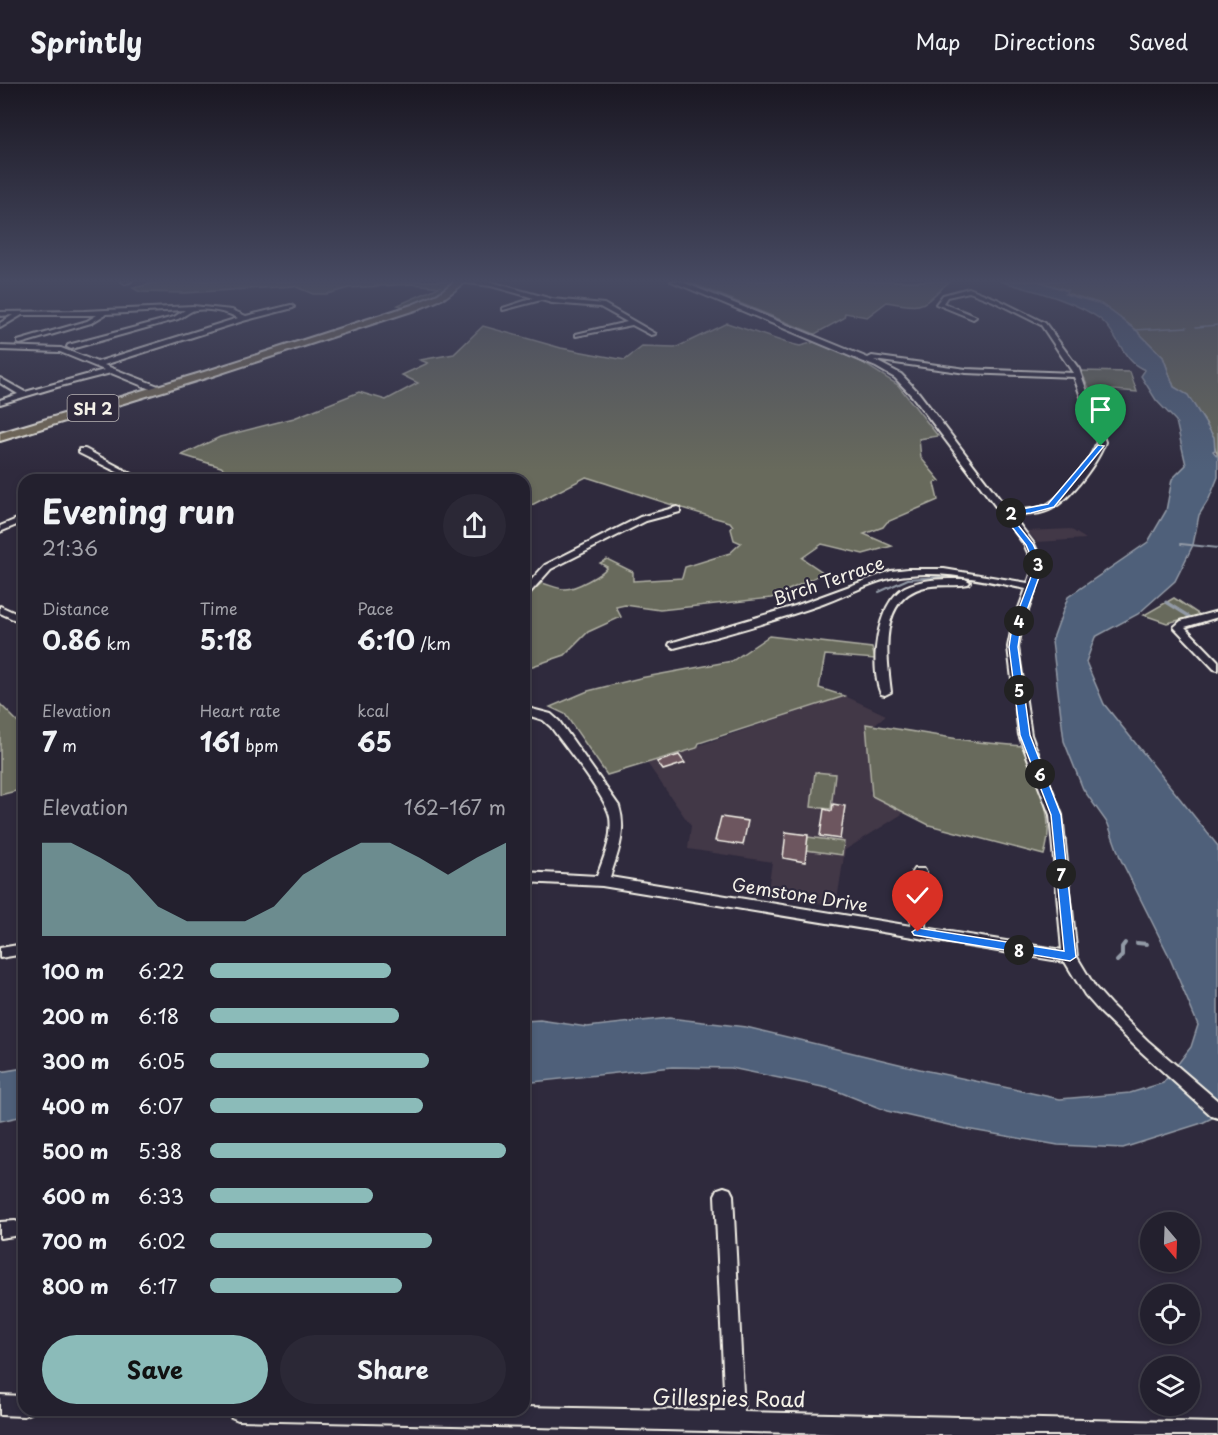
<!DOCTYPE html>
<meta charset="utf-8">
<style>
:root{--surface:#23202e;--page:#2b2836;--text:#f1f3f6;--muted:#a3a3aa;--line:#403e4a;--accent:#8bbbb9}
body{margin:0;font-family:"Playpen Sans",sans-serif;background:var(--page);color:var(--text);height:100vh;display:flex;flex-direction:column;font-size:22px;white-space:nowrap}
*{box-sizing:border-box;margin:0}
p{font-size:20px;color:var(--muted)}
.icon{flex:none;width:33px;height:33px;fill:none;stroke:currentColor;stroke-width:2;stroke-linecap:round;stroke-linejoin:round}
.map{position:relative;flex:1;overflow:hidden}
.details{position:absolute;left:18px;top:390px;width:512px;height:942px;display:flex;flex-direction:column;background:var(--surface);border-radius:18px;box-shadow:0 3px 9px #0003,0 0 0 2px var(--line)}
.details>*{flex:none}
.needle{width:39px;rotate:161deg}
.tools{position:absolute;left:1140px;top:1128px;display:grid;gap:12px}
.tools a{display:grid;place-items:center;width:60px;height:60px;border-radius:50%;background:var(--surface);box-shadow:0 3px 9px #0003,0 0 0 2px var(--line);font-size:30px}
.pin{position:absolute;display:grid;place-items:center;width:51px;height:51px;color:#fff;margin:-62px -26px;border-radius:50% 50% 50% 0;rotate:-45deg;box-shadow:0 0 6px #0007}
.pin .icon{rotate:45deg}
.km{position:absolute;width:30px;height:30px;margin:-15px;border-radius:50%;background:#222;color:#fff;font-size:16px;line-height:30px;text-align:center}
.round{display:grid;place-items:center;flex:none;width:63px;height:63px;border-radius:32px;background:var(--page)}
.head{display:flex;align-items:center;justify-content:space-between;height:102px;padding:0 24px}
h1{font-size:33px;font-weight:700;line-height:45px}
.metrics{display:grid;grid-template-columns:repeat(3,1fr);gap:9px;height:102px;padding:6px 24px}
.metrics div{display:grid;align-content:center}
.metrics b{font-size:26px;font-weight:700}
.metrics small{font-size:16px;font-weight:400}
.metrics p{font-size:16px}
.chart{height:168px;padding:12px 24px}
.chart p{display:flex;justify-content:space-between}
.chart svg{width:100%;height:108px;margin-top:6px;fill:var(--accent);opacity:.7}
.button{display:flex;gap:12px;margin-top:auto;padding:12px 24px}
.button a{flex:1;height:69px;border-radius:36px;background:var(--accent);color:#111;font-size:24px;font-weight:700;line-height:69px;text-align:center}
.button a+a{background:var(--page);color:var(--text)}
ul{padding:0 24px;list-style:none;font-size:20px}
li{display:grid;grid-template-columns:96px 72px 1fr;align-items:center;height:45px}
li i{height:15px;border-radius:8px;background:var(--accent)}
header{display:flex;align-items:center;gap:36px;box-sizing:border-box;height:84px;padding:0 30px;background:var(--surface);border-bottom:2px solid var(--line)}
header strong{font-size:28px}
nav{display:flex;gap:33px;margin-inline-start:auto;font-size:21px}
.map>svg:first-child{display:block}
</style>
<header>
<strong>Sprintly</strong>
<nav><a>Map</a><a>Directions</a><a>Saved</a></nav>
</header>
<div class="map">
<svg width="1218" height="1351" viewBox="0 0 1218 1351">
<rect width="100%" height="100%" fill="#2f2a3d"/>
<filter id="ink" filterUnits="userSpaceOnUse"><feTurbulence type="fractalNoise" baseFrequency=".0167" numOctaves="2"/><feDisplacementMap in="SourceGraphic" scale="12" xChannelSelector="R" yChannelSelector="G"/><feConvolveMatrix kernelMatrix="1 2 1 2 8 2 1 2 1" color-interpolation-filters="sRGB"/></filter>
<g filter="url(#ink)">
<path fill="#423747" d="M 1070,445 L 1086,455 L 1037,458 L 1027,447 Z
M 845,612 L 886,631 L 875,640 L 884,696 L 869,708 L 907,727 L 845,766 L 836,822 L 767,812 L 772,778 L 688,765 L 691,742 L 647,679 Z"/>
<path fill="#686a5c" stroke="#aeaea2" stroke-width="1.5" d="M 163,197 L 455,197 L 433,212 L 405,223 L 398,221 L 439,203 L 414,200 L 349,204 L 327,210 L 313,210 L 294,202 L 184,209 L 140,208 L 133,204 Z
M 687,197 L 950,197 C 921,221 928,226 887,218 L 867,233 L 845,229 L 844,234 L 815,250 Z
M 1037,197 L 1218,197 L 1218,372 L 1206,339 L 1185,310 L 1174,303 L 1163,273 L 1135,245 L 1101,220 L 1063,208 L 1067,206 Z
M 727,239 L 787,259 L 800,262 L 815,258 L 860,277 L 898,301 L 938,352 L 919,355 L 921,374 L 940,397 L 934,399 L 938,416 L 887,438 L 883,443 L 864,450 L 892,462 L 863,470 L 822,460 L 802,474 L 824,489 L 772,514 L 660,526 L 625,521 L 616,523 L 621,533 L 588,548 L 565,571 L 524,585 L 524,513 L 542,499 C 550,501 558,505 565,505 C 575,505 602,491 607,483 L 600,479 L 607,475 L 633,488 L 633,497 L 682,494 L 685,483 L 730,469 L 741,459 L 734,456 L 731,445 L 733,442 L 730,438 C 681,425 634,408 586,393 L 524,425 L 524,396 L 238,396 L 221,383 L 182,371 L 220,353 L 294,334 L 359,308 L 386,316 L 418,299 L 402,291 L 428,279 L 420,276 L 454,270 L 483,242 L 561,264 L 625,276 L 642,263 L 675,264 Z
M 1081,287 L 1130,288 L 1137,308 L 1089,304 Z
M 1174,514 L 1200,531 L 1167,539 L 1144,531 Z
M 769,552 L 872,564 L 875,575 L 825,571 L 819,604 L 845,612 L 699,659 L 697,664 L 607,691 L 565,630 L 550,623 L 588,607 L 640,594 L 732,577 Z
M 0,620 L 24,644 L 24,705 L 0,711 Z
M 866,640 L 977,658 L 1022,662 C 1037,698 1057,732 1044,771 L 929,741 L 872,712 Z
M 815,688 L 835,690 L 831,725 L 811,723 Z
M 808,753 L 844,758 L 842,771 L 806,766 Z"/>
<path fill="#50607a" stroke="#929aa6" stroke-width="1.5" d="M 1000,197 L 1038,197 L 1067,207 L 1065,210 L 1101,220 L 1135,245 L 1163,273 L 1174,303 L 1188,311 L 1214,353 L 1215,366 L 1213,367 L 1218,373 L 1218,393 L 1209,415 L 1199,431 L 1193,461 L 1175,497 L 1138,530 L 1095,553 L 1086,578 L 1104,620 L 1218,762 L 1218,1031 L 1202,1039 L 1123,1064 L 1058,1061 L 966,1045 L 887,1027 L 832,1005 L 731,984 L 672,983 L 524,999 L 524,937 L 540,936 L 587,943 L 669,934 L 746,943 L 928,987 L 1060,1015 L 1130,1009 L 1163,999 L 1191,963 L 1198,941 L 1168,870 L 1121,776 L 1108,740 L 1083,705 L 1064,657 L 1052,557 L 1068,513 L 1148,458 L 1166,427 L 1172,395 L 1186,381 L 1176,337 L 1156,316 L 1141,292 L 1145,286 C 1121,277 1119,249 1100,235 C 1074,216 1030,206 1000,197 Z
M 24,984 L 24,1032 L 0,1037 L 0,988 Z"/>
<g fill="none" stroke-linecap="round" stroke-linejoin="round">
<path stroke="#929aa6" stroke-width="1.5" d="M 1196,243 L 1218,241
M 1135,246 L 1187,243"/>
<path stroke="#929aa6" stroke-width="2" d="M 1181,460 L 1218,464
M 988,497 L 1014,503
M 879,508 L 908,495 L 955,492"/>
<path stroke="#929aa6" stroke-width="3" d="M 1166,518 L 1190,533"/>
<path stroke="#929aa6" stroke-width="4" d="M 1137,859 L 1147,860
M 1117,877 L 1122,872 L 1122,863 L 1125,859"/>
</g>
<path fill="#6d565e" stroke="#f4f1e8" stroke-width="1.5" d="M 679,671 L 685,679 L 663,686 L 657,678 Z
M 833,720 L 845,722 L 840,755 L 820,752 L 824,725 L 832,727 Z
M 721,733 L 748,737 L 743,761 L 715,757 Z
M 786,748 L 808,751 L 805,778 L 783,774 Z"/>
<g fill="none" stroke-linecap="round" stroke-linejoin="round">
<defs>
<path id="minor" d="M 122,197 L 132,197 L 125,200 Z
M 479,197 L 491,198 L 552,215 L 604,220 L 656,250 L 651,251 L 632,241 L 576,252 L 576,250 L 627,238 L 600,223 L 552,219 L 541,216 L 503,226 L 503,224 L 534,214 L 491,202 L 459,198 Z
M 671,197 L 680,197 L 868,274 L 872,272 L 966,285 L 1073,289 L 1041,241 L 993,217 L 969,208 L 947,213 L 943,219 L 975,232 L 976,233 L 973,235 L 936,220 L 943,211 L 969,204 L 997,215 L 1045,239 L 1079,285 L 1105,358 C 1099,377 1071,414 1053,424 C 1041,431 1026,431 1012,431 L 1034,460 L 1044,482 L 1022,543 L 1018,563 L 1031,651 L 1062,731 L 1077,873 L 1095,903 L 1111,921 L 1148,957 L 1218,1017 L 1218,1034 L 1212,1032 L 1138,965 L 1101,929 L 1085,911 L 1065,878 L 602,802 L 524,798 L 524,788 L 597,792 C 604,773 613,753 610,733 C 607,714 564,661 551,643 L 543,636 L 524,630 L 524,623 L 551,630 L 559,637 L 619,722 C 627,747 618,769 610,793 L 911,842 L 912,788 L 914,785 L 924,785 L 926,788 L 925,844 L 1062,866 L 1050,731 L 1019,651 L 1008,563 L 1012,543 L 1026,505 C 987,497 948,487 909,491 C 878,493 851,510 823,520 C 774,537 724,551 674,564 L 669,561 L 670,559 L 795,522 L 891,487 L 908,485 L 944,485 L 1028,499 L 1034,482 L 1024,460 L 913,313 L 895,294 L 876,283 ZM 874,276 L 966,289 L 1074,293 L 1097,358 C 1091,376 1063,412 1046,421 C 1034,426 1020,426 1008,426 L 919,309 L 901,290 Z
M 291,221 L 294,223 L 293,224 L 243,237 L 104,281 L 161,303 L 161,307 L 155,307 L 111,289 L 57,303 L 0,320 L 0,316 L 18,310 L 0,299 L 0,294 L 25,308 L 104,286 L 60,268 L 0,266 L 0,262 L 61,264 L 97,278 L 238,234 C 227,228 208,224 195,226 C 190,227 183,233 178,235 L 71,265 L 67,263 L 68,261 L 174,233 L 185,226 L 106,230 L 91,239 L 20,260 L 18,259 L 18,257 L 87,237 L 97,231 L 22,231 L 0,244 L 0,239 L 13,231 L 0,232 L 0,228 L 84,227 L 193,222 L 232,226 L 246,232 Z
M 79,365 L 85,365 L 132,390 L 123,396 L 112,396 L 121,390 L 79,369 Z
M 677,423 L 680,424 L 680,428 L 646,437 L 551,485 L 528,511 L 524,512 L 524,504 L 545,481 L 640,433 Z
M 24,432 L 24,438 L 0,448 L 0,442 Z
M 965,495 L 970,498 L 968,500 C 953,503 937,499 921,504 C 878,518 887,573 891,608 L 885,611 L 881,610 C 869,583 876,519 905,503 C 924,494 945,495 965,495 Z
M 0,522 L 24,533 L 24,540 L 0,529 Z
M 1218,527 L 1218,533 L 1185,543 L 1218,577 L 1218,586 L 1214,585 L 1174,543 L 1181,537 Z
M 24,860 L 24,870 L 0,874 L 0,864 Z
M 724,1103 L 730,1105 L 733,1111 L 744,1328 L 1218,1339 L 1218,1351 L 878,1351 L 238,1336 L 231,1333 L 228,1326 L 524,1326 L 524,1323 L 725,1327 L 715,1111 L 718,1105 Z
M 15,1137 L 21,1139 L 24,1145 L 21,1151 L 0,1154 L 0,1138 Z
M 0,1311 L 24,1312 L 24,1326 L 32,1326 L 31,1329 L 24,1332 L 0,1331 Z"/>
<path id="highway" d="M 455,197 L 467,197 L 444,214 L 418,225 L 212,292 L 0,357 L 0,349 L 204,288 L 412,221 L 438,210 Z"/>
</defs>
<use href="#minor" stroke="#f4f1e8" stroke-width="4"/>
<use href="#highway" stroke="#f4f1e8" stroke-width="4"/>
<use href="#minor" fill="#2f2a3d" fill-rule="evenodd"/>
<use href="#highway" fill="#756b55" fill-rule="evenodd"/>
</g>
</g>
<linearGradient id="sky" x2="0" y2="1"><stop stop-color="#1a1722"/><stop offset="0.51" stop-color="#474a62"/><stop offset="1" stop-color="#474a62" stop-opacity="0"/></linearGradient>
<rect width="1218" height="386" fill="url(#sky)"/>
<path fill="#1a73e8" stroke="#fff" stroke-width="1.5" d="M 1098,361 L 1104,362 L 1054,423 L 1031,429 L 1010,431 L 1033,460 L 1043,482 L 1021,543 L 1018,563 L 1030,651 L 1061,731 L 1076,873 L 1070,877 L 914,851 L 912,848 L 918,844 L 1064,867 L 1051,731 L 1020,651 L 1009,563 L 1012,543 L 1035,482 L 1026,461 L 1001,429 L 1048,420 Z"/>
<g text-anchor="middle" dominant-baseline="central" stroke-width="4.5" stroke-linejoin="round" paint-order="stroke">
<rect fill="#2f2a3d" stroke="#b9b5b5" stroke-width="1.5" x="67.5" y="311" width="51" height="26" rx="4.5"/>
<g font-size="16" font-weight="bold" fill="#f4f1e8">
<text x="93" y="324">SH 2</text>
</g>
<g font-size="18" fill="#f4f1e8" stroke="#2f2a3d">
<text transform="translate(828 496) rotate(-19)">Birch Terrace</text>
<text transform="translate(800 810) rotate(9)">Gemstone Drive</text>
</g>
<g font-size="21" fill="#f4f1e8" stroke="#2f2a3d">
<text transform="translate(729 1313) rotate(1)">Gillespies Road</text>
</g>
</g>
</svg>
<div class="tools">
<a><svg class="needle" viewBox="-14 -14 28 28"><path d="M0-13l5 13h-10z" fill="#e53935"/><path d="M0 13l5-13h-10z" fill="#a3a3aa"/></svg></a>
<a><svg class="icon" aria-label="locate" viewBox="0 0 24 24"><circle cx="12" cy="12" r="6"/><path d="M12 2v4M12 18v4M2 12h4M18 12h4"/></svg></a>
<a><svg class="icon" aria-label="layers" viewBox="0 0 24 24"><path d="M12 4l9 5-9 5-9-5zM3 14l9 5 9-5"/></svg></a>
</div>
<div class="pin" style="left:1101px;top:362px;background:#1e9e55"><svg class="icon" aria-label="arrive" viewBox="0 0 24 24"><path d="M6 21V4h12l-3 4 3 4H6"/></svg></div>
<div class="pin" style="left:918px;top:848px;background:#d93025"><svg class="icon" aria-label="check" viewBox="0 0 24 24"><path d="M5 12l5 5 9-10"/></svg></div>
<b class="km" style="left:1011px;top:429px">2</b>
<b class="km" style="left:1038px;top:480px">3</b>
<b class="km" style="left:1019px;top:537px">4</b>
<b class="km" style="left:1019px;top:606px">5</b>
<b class="km" style="left:1040px;top:690px">6</b>
<b class="km" style="left:1061px;top:790px">7</b>
<b class="km" style="left:1019px;top:866px">8</b>
<section class="details">
<div class="head"><div><h1>Evening run</h1><p>21:36</p></div><a class="round"><svg class="icon" aria-label="share" viewBox="0 0 24 24"><path d="M12 15V3M7 8l5-5 5 5M5 13v7h14v-7"/></svg></a></div>
<div class="metrics">
<div><p>Distance</p><b>0.86<small> km</small></b></div>
<div><p>Time</p><b>5:18</b></div>
<div><p>Pace</p><b>6:10<small> /km</small></b></div>
</div>
<div class="metrics">
<div><p>Elevation</p><b>7<small> m</small></b></div>
<div><p>Heart rate</p><b>161<small> bpm</small></b></div>
<div><p>kcal</p><b>65</b></div>
</div>
<div class="chart"><p><span>Elevation</span>162–167 m</p>
<svg viewBox="0 0 160 44" preserveAspectRatio="none"><path d="M0 44V6L10 6L20 12L30 19L40 32L50 38L60 38L70 38L80 32L90 19L100 12L110 6L120 6L130 12L140 19L150 12L160 6V44z"/></svg>
</div>
<ul>
<li><b>100 m</b>6:22<i style="width:61%"></i></li>
<li><b>200 m</b>6:18<i style="width:64%"></i></li>
<li><b>300 m</b>6:05<i style="width:74%"></i></li>
<li><b>400 m</b>6:07<i style="width:72%"></i></li>
<li><b>500 m</b>5:38<i style="width:100%"></i></li>
<li><b>600 m</b>6:33<i style="width:55%"></i></li>
<li><b>700 m</b>6:02<i style="width:75%"></i></li>
<li><b>800 m</b>6:17<i style="width:65%"></i></li>
</ul>
<div class="button"><a>Save</a><a>Share</a></div>
</section>
</div>
